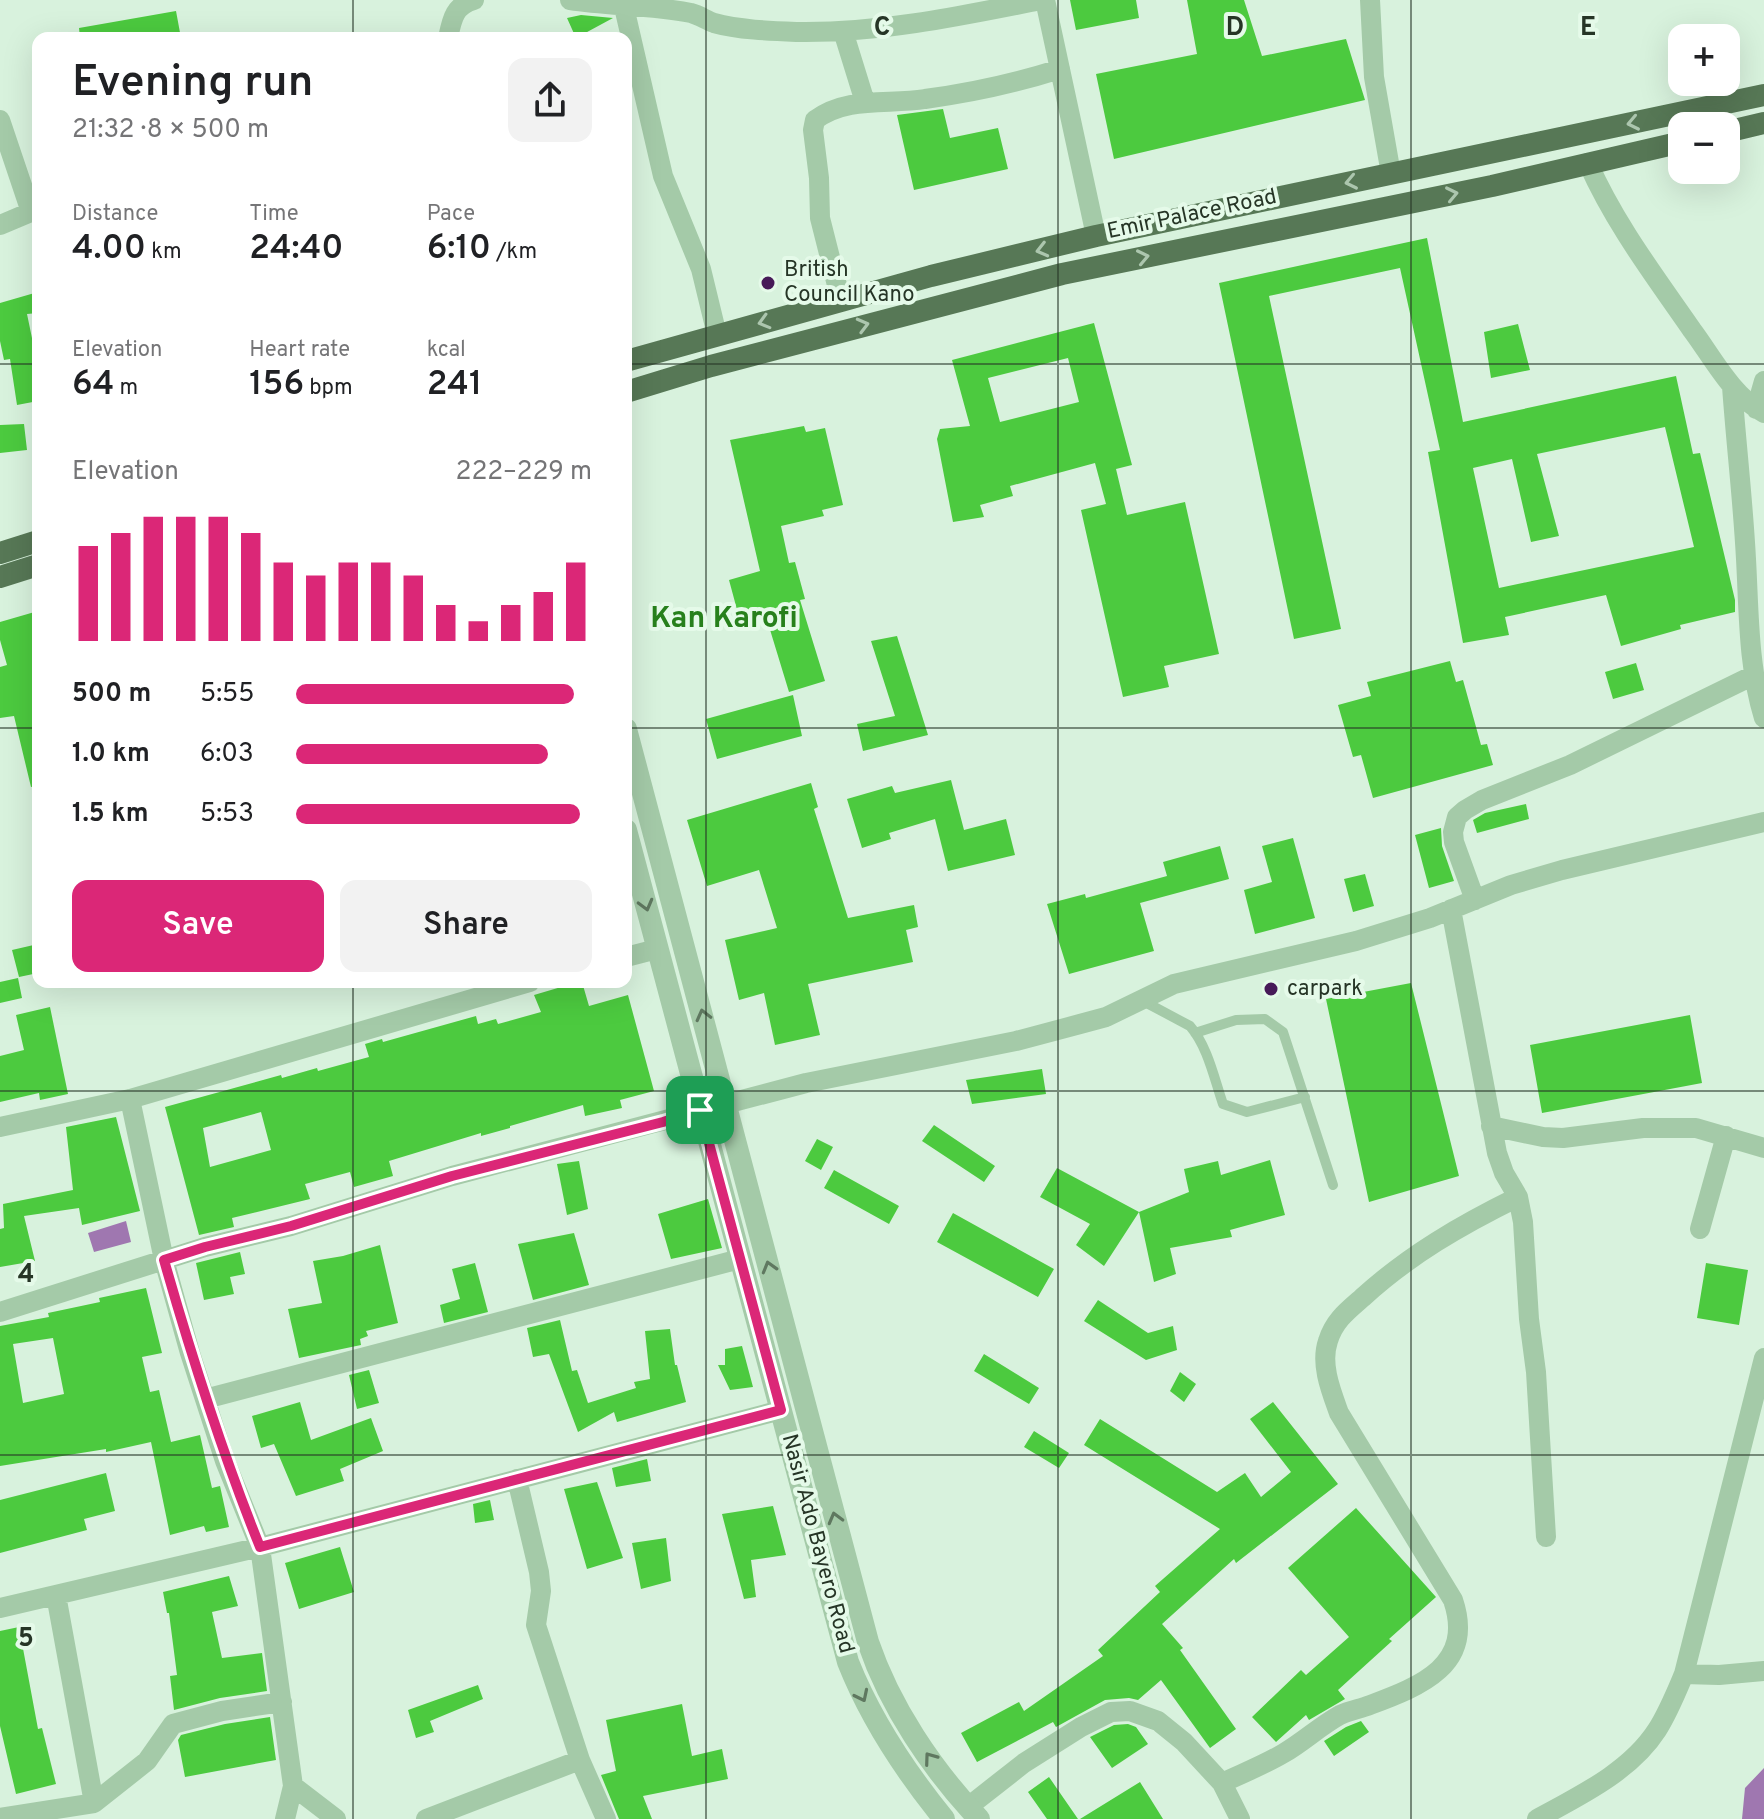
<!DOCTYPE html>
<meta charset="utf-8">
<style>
:root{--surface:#fff;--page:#f2f2f2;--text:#202124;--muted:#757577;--accent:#db2777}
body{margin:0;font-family:Overpass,sans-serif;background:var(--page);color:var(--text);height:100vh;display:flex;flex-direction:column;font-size:30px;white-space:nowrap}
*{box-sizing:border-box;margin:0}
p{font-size:26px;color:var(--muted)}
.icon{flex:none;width:44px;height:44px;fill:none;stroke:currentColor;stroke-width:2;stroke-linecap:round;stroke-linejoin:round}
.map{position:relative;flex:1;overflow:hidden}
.panel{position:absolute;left:32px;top:32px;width:600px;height:956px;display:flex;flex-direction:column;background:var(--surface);border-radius:16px;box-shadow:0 8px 32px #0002}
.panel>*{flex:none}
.fabs{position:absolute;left:1668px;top:24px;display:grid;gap:16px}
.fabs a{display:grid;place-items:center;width:72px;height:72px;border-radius:16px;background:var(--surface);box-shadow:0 8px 32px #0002;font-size:40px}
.pin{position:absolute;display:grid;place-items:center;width:68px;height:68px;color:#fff;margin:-34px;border-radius:16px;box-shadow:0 4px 12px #0006}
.round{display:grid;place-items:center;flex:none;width:84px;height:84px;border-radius:16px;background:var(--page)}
.headline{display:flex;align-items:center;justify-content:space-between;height:136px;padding:0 40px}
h1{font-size:44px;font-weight:600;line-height:60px}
.stats{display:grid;grid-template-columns:repeat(3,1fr);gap:12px;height:136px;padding:8px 40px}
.stats div{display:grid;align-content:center}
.stats b{font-size:34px;font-weight:600}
.stats small{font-size:22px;font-weight:400}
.stats p{font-size:22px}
.chart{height:224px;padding:16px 40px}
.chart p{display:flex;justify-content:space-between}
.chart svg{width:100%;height:144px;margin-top:8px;stroke:var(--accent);stroke-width:6}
.button{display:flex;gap:16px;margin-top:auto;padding:16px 40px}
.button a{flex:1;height:92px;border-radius:16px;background:var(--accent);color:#fff;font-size:32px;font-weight:600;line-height:92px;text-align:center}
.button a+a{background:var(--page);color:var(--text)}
ul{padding:0 40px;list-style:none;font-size:26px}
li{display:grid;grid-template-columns:128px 96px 1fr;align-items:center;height:60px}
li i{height:20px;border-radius:10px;background:var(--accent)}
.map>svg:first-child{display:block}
</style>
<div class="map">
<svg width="1764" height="1819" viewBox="0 0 1764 1819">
<rect width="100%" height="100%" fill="#d8f2dd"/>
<path fill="#9f77b0" d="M 126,1221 L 131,1242 L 94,1252 L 88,1233 Z
M 1764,1768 L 1764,1819 L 1742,1819 L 1745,1788 Z"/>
<path fill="#4cca3f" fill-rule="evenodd" d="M 1070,0 L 1136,0 L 1139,18 L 1076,30 Z
M 1187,0 L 1244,0 L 1262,56 L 1346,39 L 1365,100 L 1114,159 L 1096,74 L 1197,54 Z
M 176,11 L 181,38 L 80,38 L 79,28 Z
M 581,15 L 613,18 L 576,38 L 567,18 Z
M 943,109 L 950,138 L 998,128 L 1008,169 L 914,190 L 897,115 Z
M 1427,238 L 1463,422 L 1676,376 L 1693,454 L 1700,453 L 1735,600 L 1735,612 L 1680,625 L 1681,629 L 1621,646 L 1606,595 L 1505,617 L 1509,635 L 1463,643 L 1428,452 L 1440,450 L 1400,268 L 1269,296 L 1341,629 L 1294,639 L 1219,283 ZM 1665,427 L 1694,547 L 1499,588 L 1473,468 L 1512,459 L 1531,542 L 1559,536 L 1537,454 Z
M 38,292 L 38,313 L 27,314 L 38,367 L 38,401 L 17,405 L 10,359 L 4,360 L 0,341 L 0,303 Z
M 1094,323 L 1132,465 L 1116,469 L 1127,515 L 1185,502 L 1219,654 L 1164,666 L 1169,687 L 1123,697 L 1081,510 L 1106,504 L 1095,463 L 1010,486 L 1013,496 L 980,505 L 984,517 L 953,522 L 937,439 L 940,429 L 970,426 L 952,360 ZM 1068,358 L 1079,402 L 1000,422 L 988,378 Z
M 1518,324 L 1530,370 L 1491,378 L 1484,332 Z
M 24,424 L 27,450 L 0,453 L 0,425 Z
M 804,426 L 806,432 L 825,428 L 843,505 L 822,510 L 824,516 L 781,526 L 789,563 L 795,562 L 805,599 L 800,600 L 825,681 L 789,692 L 764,610 L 739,617 L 729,580 L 760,571 L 730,440 Z
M 38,611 L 38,786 L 31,787 L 14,716 L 0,718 L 0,667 L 7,665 L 0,640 L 0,622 Z
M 897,636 L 928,735 L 863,751 L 857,724 L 895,716 L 871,641 Z
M 1450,661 L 1456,682 L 1463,680 L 1481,745 L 1487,744 L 1493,765 L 1373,798 L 1361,755 L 1353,757 L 1338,705 L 1371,696 L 1367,682 Z
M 1636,663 L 1644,690 L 1613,699 L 1605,672 Z
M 793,695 L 802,736 L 717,759 L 706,719 Z
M 951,780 L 964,830 L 1006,819 L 1015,855 L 948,871 L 935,819 L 889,833 L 891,839 L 862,848 L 847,799 L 892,786 L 895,793 Z
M 811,783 L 818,807 L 814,809 L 848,918 L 914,905 L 918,927 L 906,930 L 913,962 L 808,984 L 820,1035 L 775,1045 L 764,993 L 739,1000 L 725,940 L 777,928 L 759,870 L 707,886 L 687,820 Z
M 1526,804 L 1529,819 L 1477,833 L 1473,820 L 1485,813 Z
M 1441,828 L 1442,846 L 1454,881 L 1429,888 L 1415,835 Z
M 1293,838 L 1315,918 L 1255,934 L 1244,890 L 1272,882 L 1262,846 Z
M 1220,846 L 1229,879 L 1140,903 L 1154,951 L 1069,974 L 1047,904 L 1085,894 L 1086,898 L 1167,876 L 1163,862 Z
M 1365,874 L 1374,906 L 1353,912 L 1344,879 Z
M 38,944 L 38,973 L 19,977 L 12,950 Z
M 18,978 L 22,998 L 0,1003 L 0,982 Z
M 578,982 L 582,982 L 589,1006 L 628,995 L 654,1091 L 620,1100 L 622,1108 L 585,1116 L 583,1105 L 510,1126 L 510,1128 L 481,1136 L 481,1133 L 389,1161 L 393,1176 L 354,1187 L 350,1172 L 305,1184 L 310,1199 L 232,1218 L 234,1227 L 199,1235 L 165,1107 L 281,1075 L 282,1078 L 317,1068 L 318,1071 L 369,1057 L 365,1044 L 382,1039 L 383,1042 L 476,1016 L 478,1024 L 496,1019 L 498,1024 L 541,1012 L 534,995 ZM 261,1112 L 271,1150 L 210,1167 L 203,1128 Z
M 1411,983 L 1459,1176 L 1369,1202 L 1326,999 Z
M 50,1007 L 68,1094 L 40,1100 L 39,1093 L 0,1102 L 0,1056 L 24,1050 L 16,1015 Z
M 1690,1015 L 1702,1083 L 1542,1113 L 1530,1045 Z
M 1042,1069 L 1046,1094 L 972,1104 L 966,1080 Z
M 116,1117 L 140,1211 L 82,1225 L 79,1208 L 24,1216 L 35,1261 L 0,1267 L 0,1229 L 4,1228 L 3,1204 L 73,1190 L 66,1127 Z
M 934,1125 L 995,1166 L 984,1182 L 922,1141 Z
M 817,1139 L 833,1147 L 821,1170 L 805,1161 Z
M 1270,1160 L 1285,1215 L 1230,1230 L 1232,1237 L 1170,1248 L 1176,1274 L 1154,1282 L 1139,1212 L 1189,1192 L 1184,1169 L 1218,1161 L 1221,1175 Z
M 579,1161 L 588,1209 L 567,1215 L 557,1164 Z
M 1057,1168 L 1139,1212 L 1104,1266 L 1076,1245 L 1090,1224 L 1040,1197 Z
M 834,1170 L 899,1206 L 889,1224 L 824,1188 Z
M 708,1199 L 722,1248 L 671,1259 L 658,1214 Z
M 953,1213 L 1054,1269 L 1038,1297 L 937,1242 Z
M 574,1233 L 589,1285 L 533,1300 L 518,1244 Z
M 380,1245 L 398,1323 L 366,1331 L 368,1336 L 360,1339 L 361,1345 L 299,1358 L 288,1309 L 322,1303 L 313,1261 L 343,1256 Z
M 240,1252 L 245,1274 L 230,1277 L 234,1294 L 204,1300 L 196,1263 Z
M 475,1263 L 488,1312 L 444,1323 L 440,1305 L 460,1299 L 452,1269 Z
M 1706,1263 L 1748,1270 L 1739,1325 L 1697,1318 Z
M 146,1288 L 162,1353 L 142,1357 L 150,1392 L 159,1390 L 171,1442 L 200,1435 L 212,1488 L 220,1486 L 229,1527 L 206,1532 L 204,1526 L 170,1535 L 151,1442 L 106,1452 L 106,1449 L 0,1466 L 0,1326 L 49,1317 L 48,1313 L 100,1302 L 99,1298 ZM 53,1338 L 64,1394 L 23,1403 L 13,1344 Z
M 1098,1300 L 1148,1333 L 1173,1326 L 1177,1350 L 1146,1360 L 1084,1321 Z
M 560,1320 L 572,1371 L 577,1370 L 588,1403 L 636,1388 L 634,1382 L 650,1379 L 645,1331 L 670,1329 L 675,1365 L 677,1365 L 686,1402 L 617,1422 L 614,1412 L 578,1432 L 549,1354 L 533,1357 L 527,1328 Z
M 742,1346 L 753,1387 L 730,1390 L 718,1365 L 725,1365 L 725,1349 Z
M 984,1354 L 1039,1388 L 1029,1404 L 974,1371 Z
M 369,1370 L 379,1403 L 357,1409 L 349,1375 Z
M 1180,1372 L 1196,1384 L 1184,1402 L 1170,1391 Z
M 300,1402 L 311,1440 L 371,1418 L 383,1451 L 340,1469 L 344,1481 L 296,1496 L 274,1444 L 261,1448 L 252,1416 Z
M 1273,1402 L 1338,1484 L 1236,1563 L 1234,1559 L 1162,1624 L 1183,1648 L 1180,1650 L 1236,1729 L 1210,1748 L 1161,1680 L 1138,1700 L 1129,1698 L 1105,1700 L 1056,1727 L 1053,1722 L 977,1762 L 961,1733 L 1019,1702 L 1024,1711 L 1103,1656 L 1098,1650 L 1160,1592 L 1155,1586 L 1220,1529 L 1084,1445 L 1100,1419 L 1217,1492 L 1245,1473 L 1261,1497 L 1291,1472 L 1250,1419 Z
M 1034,1431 L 1069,1453 L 1059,1468 L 1024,1447 Z
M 647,1459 L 651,1481 L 616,1487 L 612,1468 Z
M 106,1473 L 115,1511 L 84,1519 L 87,1530 L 0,1553 L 0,1500 Z
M 597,1482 L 623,1558 L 587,1569 L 564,1489 Z
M 490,1500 L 494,1520 L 475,1523 L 473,1504 Z
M 773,1506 L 786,1555 L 751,1560 L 756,1597 L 744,1599 L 722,1514 Z
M 1356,1508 L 1436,1597 L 1389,1639 L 1392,1641 L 1338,1690 L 1345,1699 L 1309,1720 L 1306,1715 L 1276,1742 L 1252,1717 L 1301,1670 L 1306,1675 L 1349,1637 L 1288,1568 Z
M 666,1538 L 671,1581 L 641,1589 L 632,1543 Z
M 340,1547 L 354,1592 L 299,1609 L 285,1563 Z
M 229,1576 L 238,1606 L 212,1612 L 222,1658 L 262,1653 L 267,1691 L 220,1698 L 174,1710 L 170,1676 L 177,1675 L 169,1613 L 167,1613 L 163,1592 Z
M 19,1627 L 38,1729 L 42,1728 L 56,1784 L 16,1794 L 0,1726 L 0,1631 Z
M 478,1685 L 483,1699 L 430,1721 L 434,1732 L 416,1738 L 408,1710 Z
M 682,1704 L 692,1756 L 722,1749 L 728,1779 L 643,1796 L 652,1819 L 619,1819 L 601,1775 L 616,1771 L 606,1720 Z
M 270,1717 L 276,1760 L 185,1777 L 178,1740 L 181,1735 L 225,1724 Z
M 1361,1721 L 1369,1732 L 1334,1756 L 1324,1741 L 1346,1727 Z
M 1128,1724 L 1136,1727 L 1148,1744 L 1112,1768 L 1090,1737 L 1114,1725 Z
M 1049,1777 L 1078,1819 L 1047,1819 L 1028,1792 Z
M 1140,1782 L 1163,1819 L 1080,1819 Z"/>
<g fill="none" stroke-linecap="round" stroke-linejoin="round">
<path stroke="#a4caa8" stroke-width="10" d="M 1143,1001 L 1190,1026 C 1208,1047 1214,1078 1223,1104 L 1247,1112 L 1305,1097
M 1195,1033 L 1236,1020 L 1265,1019 L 1283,1032 L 1333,1185"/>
<path stroke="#a4caa8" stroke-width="20" d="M 570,0 C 610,6 651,5 691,13 C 699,15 706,20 714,23 C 739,30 772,31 799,32 C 880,33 961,16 1041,0
M 1045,0 L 1096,236
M 1370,0 L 1374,77 L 1391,174
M 624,7 L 663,176 L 701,269 L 717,335
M 843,31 L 865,102
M 448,38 C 452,19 454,6 474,0
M 0,120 L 31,212
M 1588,163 C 1615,224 1654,275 1692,330 C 1713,358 1732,396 1764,413
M 0,225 L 38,209
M 841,301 L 820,218 L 819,178 L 813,130 L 815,120 C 847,96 888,105 925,99 C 970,93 1016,83 1060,69
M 1732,386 C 1736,443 1743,501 1746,559 C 1749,612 1748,666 1764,718
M 1756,409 L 1764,381
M 1475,900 L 1454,842 L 1453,832 L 1457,817 L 1465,810 L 1482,800 L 1570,765 L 1754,675
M 1451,909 L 1497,1153 L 1504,1173 L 1518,1197 L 1523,1222 L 1529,1319 L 1536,1372 L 1546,1537
M 626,957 L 657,949
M 130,1099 L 164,1260 L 190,1353 L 225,1461 L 260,1547 L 293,1786 L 285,1819
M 1491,1126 L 1543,1137 L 1563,1138 L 1643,1128 L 1696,1128 L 1764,1148
M 0,1127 L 130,1099 L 530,982
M 1700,1229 L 1726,1136
M 0,1312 L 205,1247 L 291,1226 L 452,1176 L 806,1083 L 1016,1041 L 1080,1024 L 1106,1017 L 1174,984 L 1356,941 L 1430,918 L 1511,885 L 1562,870 L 1764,822
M 205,1399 L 740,1259
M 517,1479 L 539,1572 L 541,1591 L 536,1625 L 580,1760 L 606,1819
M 56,1595 L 94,1803
M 0,1608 L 260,1547 L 781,1410
M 1684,1674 L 1719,1675 L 1764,1671
M 1222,1783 C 1243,1773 1264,1765 1284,1753 C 1303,1742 1320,1726 1340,1715 C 1350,1710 1360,1709 1370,1705 C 1421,1686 1475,1665 1453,1600 L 1339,1413 C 1331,1391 1320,1364 1328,1341 C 1334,1321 1347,1311 1362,1298 C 1409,1255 1461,1225 1518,1197
M 293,1786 L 336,1819
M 968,1807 L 1024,1763 L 1081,1727 L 1111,1712 L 1130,1711 L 1158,1721 L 1184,1742 L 1222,1783 L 1240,1819
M 0,1818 L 94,1803 L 147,1761 L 173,1724 L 222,1711 L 282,1702
M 426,1819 L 580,1760
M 1537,1819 C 1579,1796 1630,1772 1657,1730 C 1668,1713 1676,1693 1684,1674 L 1764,1358"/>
<path stroke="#a4caa8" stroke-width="22" d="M 626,729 L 868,1642 C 890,1707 932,1769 979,1819
M 626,830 L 848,1662 C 871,1720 905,1771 944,1819"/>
<path stroke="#577856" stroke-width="22" d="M 1726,132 L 1764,123
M 626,361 L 931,276 L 1096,236 L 1764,95
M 626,392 L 711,366 L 1062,274 L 1492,186 L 1682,142
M 0,553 L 38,541
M 0,577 L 38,565"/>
</g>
<defs><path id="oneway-chevron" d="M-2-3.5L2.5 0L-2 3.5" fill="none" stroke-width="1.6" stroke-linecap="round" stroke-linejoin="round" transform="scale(2)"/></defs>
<g stroke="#acc6ae">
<use href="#oneway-chevron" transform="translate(1633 123) rotate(168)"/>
<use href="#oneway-chevron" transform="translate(1351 182) rotate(168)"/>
<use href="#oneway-chevron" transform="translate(1452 194) rotate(-12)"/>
<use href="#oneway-chevron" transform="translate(1042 250) rotate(166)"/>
<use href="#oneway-chevron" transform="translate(1143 257) rotate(-12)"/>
<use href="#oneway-chevron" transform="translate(764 322) rotate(164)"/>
<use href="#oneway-chevron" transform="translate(863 325) rotate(-15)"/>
</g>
<g stroke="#5f7860">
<use href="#oneway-chevron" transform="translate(646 905) rotate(75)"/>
<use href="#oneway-chevron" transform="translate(703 1015) rotate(-104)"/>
<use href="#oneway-chevron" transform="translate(769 1267) rotate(-106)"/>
<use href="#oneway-chevron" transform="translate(835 1518) rotate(-105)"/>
<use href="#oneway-chevron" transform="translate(862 1696) rotate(64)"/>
<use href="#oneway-chevron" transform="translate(930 1758) rotate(-126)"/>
</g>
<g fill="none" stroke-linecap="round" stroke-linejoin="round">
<defs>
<path id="route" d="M 700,1110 L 781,1410 L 260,1547 C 222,1453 192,1358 164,1260 L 205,1247 L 291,1226 L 452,1176 L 663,1122 Z"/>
</defs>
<use href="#route" stroke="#fff" stroke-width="16"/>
<use href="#route" stroke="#db2777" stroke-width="10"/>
</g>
<path fill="none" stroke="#263526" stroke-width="2" stroke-opacity="0.55" d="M 353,0 L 353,38M 706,0 L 706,1819M 1058,0 L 1058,1819M 1411,0 L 1411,1819M 0,364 L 38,364M 626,364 L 1764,364M 0,728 L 38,728M 626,728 L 1764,728M 353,982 L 353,1819M 0,1091 L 1764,1091M 0,1455 L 1764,1455"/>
<g fill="#471a58" stroke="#e5fae9" stroke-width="3">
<circle cx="768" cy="283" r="8"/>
<circle cx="1271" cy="989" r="8"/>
</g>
<g text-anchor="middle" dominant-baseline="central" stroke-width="8" stroke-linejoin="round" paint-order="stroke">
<g font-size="22" fill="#263526" stroke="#e5fae9">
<text transform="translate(1192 215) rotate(-12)">Emir Palace Road</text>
<text transform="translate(817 1544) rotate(75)">Nasir Ado Bayero Road</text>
</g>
<g font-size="22" fill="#263526" stroke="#e5fae9" text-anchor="start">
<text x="784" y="270">British<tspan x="784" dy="25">Council Kano</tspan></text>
<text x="1287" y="989">carpark</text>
</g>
<g font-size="30" font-weight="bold" fill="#27801c" stroke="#e5fae9">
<text x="724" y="619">Kan Karofi</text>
</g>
</g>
<g font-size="26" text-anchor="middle" font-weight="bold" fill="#263526" stroke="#e5fae9" stroke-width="8" stroke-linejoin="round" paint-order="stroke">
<text x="882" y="35">C</text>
<text x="1235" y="35">D</text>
<text x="1588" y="35">E</text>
<text x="26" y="1282">4</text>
<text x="26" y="1646">5</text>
</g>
</svg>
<div class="fabs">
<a>+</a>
<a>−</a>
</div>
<div class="pin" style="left:700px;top:1110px;background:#1e9e55"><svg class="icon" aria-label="arrive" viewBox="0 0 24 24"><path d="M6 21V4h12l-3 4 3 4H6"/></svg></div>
<section class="panel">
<div class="headline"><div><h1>Evening run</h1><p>21:32 · 8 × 500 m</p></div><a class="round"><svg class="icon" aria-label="share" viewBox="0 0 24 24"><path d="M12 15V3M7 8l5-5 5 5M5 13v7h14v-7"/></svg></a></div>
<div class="stats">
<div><p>Distance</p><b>4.00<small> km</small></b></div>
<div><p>Time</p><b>24:40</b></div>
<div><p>Pace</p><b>6:10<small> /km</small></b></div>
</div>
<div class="stats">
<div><p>Elevation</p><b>64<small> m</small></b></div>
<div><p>Heart rate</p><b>156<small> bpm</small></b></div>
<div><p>kcal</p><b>241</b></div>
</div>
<div class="chart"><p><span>Elevation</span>222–229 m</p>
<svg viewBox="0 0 160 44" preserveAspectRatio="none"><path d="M5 44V15M15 44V11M25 44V6M35 44V6M45 44V6M55 44V11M65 44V20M75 44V24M85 44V20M95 44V20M105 44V24M115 44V33M125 44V38M135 44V33M145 44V29M155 44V20"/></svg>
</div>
<ul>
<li><b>500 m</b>5:55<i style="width:94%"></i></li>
<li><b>1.0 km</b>6:03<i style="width:85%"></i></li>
<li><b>1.5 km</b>5:53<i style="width:96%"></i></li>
</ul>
<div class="button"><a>Save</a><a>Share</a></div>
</section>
</div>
